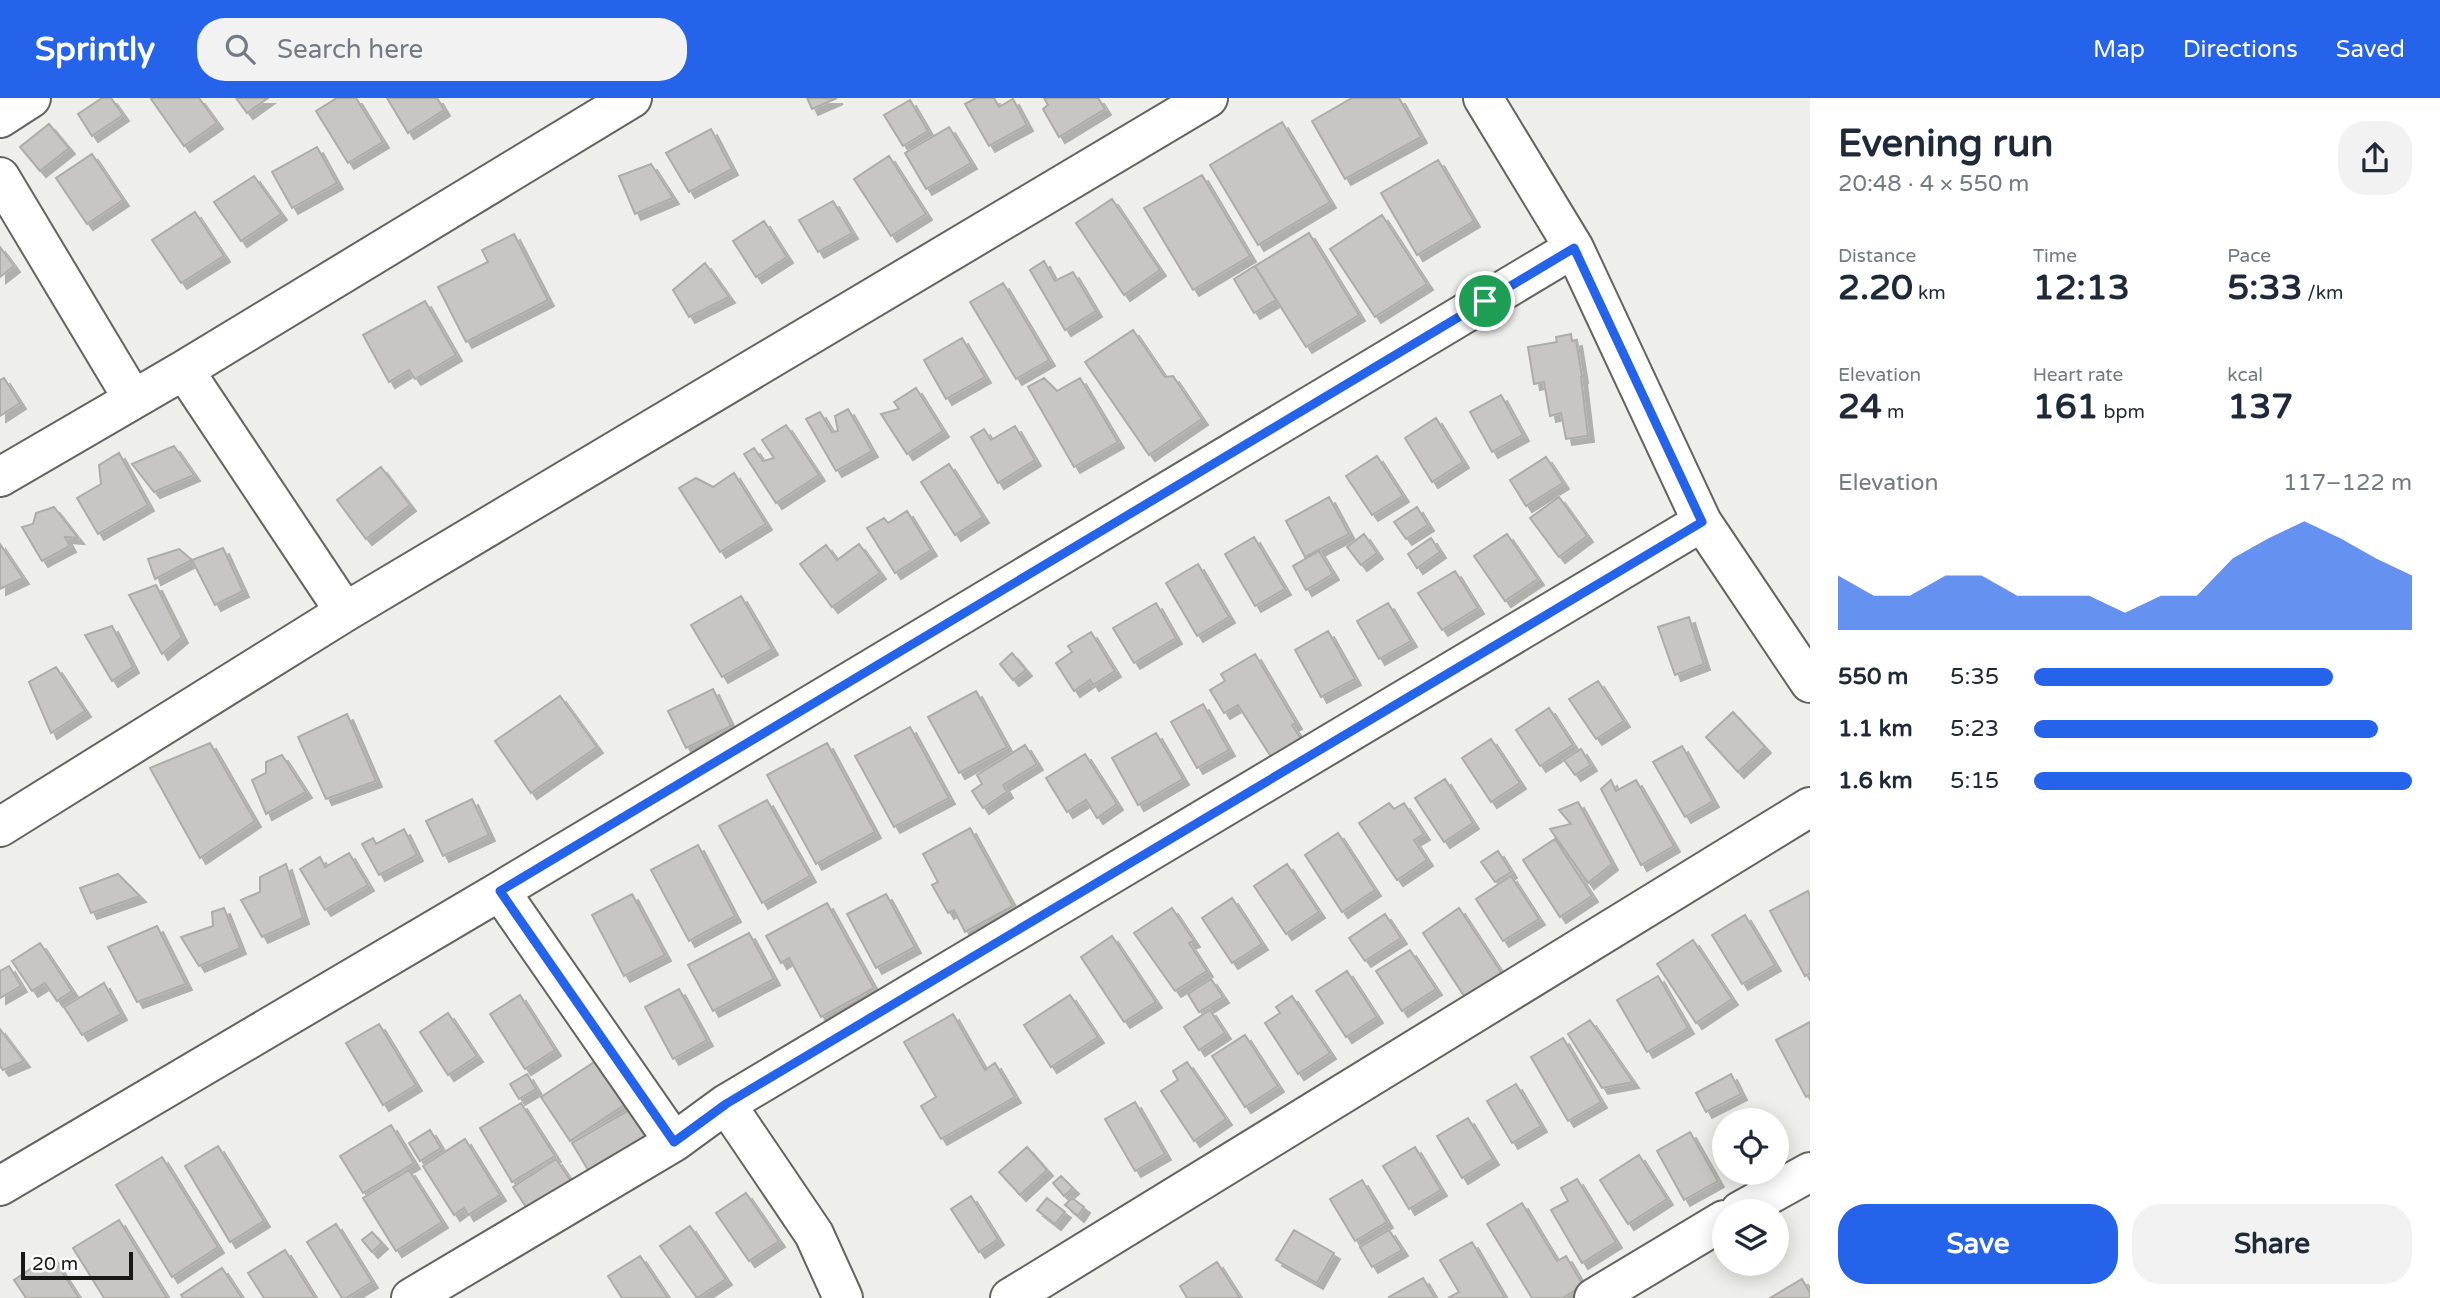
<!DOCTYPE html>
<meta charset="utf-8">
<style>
:root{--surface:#fff;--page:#f2f2f3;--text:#1f2937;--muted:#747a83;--accent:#2563eb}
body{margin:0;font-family:"Varela Round",sans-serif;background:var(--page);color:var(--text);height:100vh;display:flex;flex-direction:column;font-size:26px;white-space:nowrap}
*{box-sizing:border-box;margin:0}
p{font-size:23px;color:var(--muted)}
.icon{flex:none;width:38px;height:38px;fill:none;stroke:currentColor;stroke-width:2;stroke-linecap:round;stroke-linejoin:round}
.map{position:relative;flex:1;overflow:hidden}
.sheet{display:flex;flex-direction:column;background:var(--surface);width:630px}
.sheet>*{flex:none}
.fabs{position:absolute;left:1712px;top:1010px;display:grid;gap:14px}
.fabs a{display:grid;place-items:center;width:77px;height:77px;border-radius:50%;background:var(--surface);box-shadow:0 4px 18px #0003;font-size:35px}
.scale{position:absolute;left:21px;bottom:18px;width:112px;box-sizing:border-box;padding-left:7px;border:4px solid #181816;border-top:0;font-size:19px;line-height:24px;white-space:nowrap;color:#181816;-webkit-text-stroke:5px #fff;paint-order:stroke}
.pin{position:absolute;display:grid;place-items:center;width:60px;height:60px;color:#fff;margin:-30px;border:4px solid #fff;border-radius:50%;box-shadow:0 2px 7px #0007}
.round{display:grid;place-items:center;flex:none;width:74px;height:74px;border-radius:28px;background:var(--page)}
.headline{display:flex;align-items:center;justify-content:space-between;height:119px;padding:0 28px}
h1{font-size:38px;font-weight:800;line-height:52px}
.stats{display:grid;grid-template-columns:repeat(3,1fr);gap:10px;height:119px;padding:7px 28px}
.stats div{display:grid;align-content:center}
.stats b{font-size:35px;font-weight:800}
.stats small{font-size:19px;font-weight:400}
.stats p{font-size:19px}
.chart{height:196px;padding:14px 28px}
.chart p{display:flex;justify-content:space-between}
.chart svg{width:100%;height:126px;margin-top:7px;fill:var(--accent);opacity:.7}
.button{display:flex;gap:14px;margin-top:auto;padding:14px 28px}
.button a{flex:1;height:80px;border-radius:28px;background:var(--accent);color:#fff;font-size:28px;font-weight:800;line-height:80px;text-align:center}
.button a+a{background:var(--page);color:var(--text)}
ul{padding:0 28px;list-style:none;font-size:23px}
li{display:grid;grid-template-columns:112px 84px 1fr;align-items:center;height:52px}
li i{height:18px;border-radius:9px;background:var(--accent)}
header{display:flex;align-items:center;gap:42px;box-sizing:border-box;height:98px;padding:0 35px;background:var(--accent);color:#fff}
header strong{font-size:33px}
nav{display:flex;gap:38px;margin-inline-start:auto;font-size:24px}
.search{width:490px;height:63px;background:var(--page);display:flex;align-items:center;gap:18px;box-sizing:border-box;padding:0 24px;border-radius:28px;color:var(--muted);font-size:26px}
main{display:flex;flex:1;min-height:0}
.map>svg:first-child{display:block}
</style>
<header>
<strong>Sprintly</strong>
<div class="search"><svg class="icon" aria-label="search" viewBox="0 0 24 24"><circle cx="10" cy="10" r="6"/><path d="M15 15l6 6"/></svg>Search here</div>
<nav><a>Map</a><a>Directions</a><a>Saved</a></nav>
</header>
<main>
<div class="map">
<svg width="1810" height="1200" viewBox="0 0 1810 1200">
<defs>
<filter id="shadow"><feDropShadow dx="6" dy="6" stdDeviation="0" flood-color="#0004"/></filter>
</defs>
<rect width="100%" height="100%" fill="#eeefea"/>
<path fill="#c8c6c2" stroke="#adaca7" stroke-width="2" filter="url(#shadow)" d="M 102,0 L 111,0 L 123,17 L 92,38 L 78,16 Z
M 153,0 L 199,0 L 217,25 L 184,48 L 151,1 Z
M 236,0 L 268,0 L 247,15 Z
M 337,0 L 356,0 L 383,44 L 348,65 L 316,13 Z
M 387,0 L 437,0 L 444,12 L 408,35 Z
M 807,0 L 837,0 L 812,11 Z
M 976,0 L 994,0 L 999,9 L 1013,1 L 1027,27 L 989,48 L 965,6 Z
M 1044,0 L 1098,0 L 1105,11 L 1059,39 L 1043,11 L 1048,7 Z
M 1352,0 L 1399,0 L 1421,39 L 1345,81 L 1312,23 Z
M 910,2 L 928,33 L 903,48 L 884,17 Z
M 1282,24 L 1330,104 L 1258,147 L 1210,67 Z
M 49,26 L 69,50 L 40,73 L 20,49 Z
M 949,29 L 971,65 L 926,91 L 905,55 Z
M 711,31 L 732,71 L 689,94 L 666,55 Z
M 317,49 L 337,85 L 292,110 L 272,74 Z
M 92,56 L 123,102 L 87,126 L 56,80 Z
M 889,58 L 926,116 L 891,138 L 854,81 Z
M 1438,62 L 1474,123 L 1417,157 L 1381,95 Z
M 651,66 L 673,100 L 635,116 L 619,78 Z
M 1202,77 L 1250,158 L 1193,192 L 1144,110 Z
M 254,78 L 281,116 L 241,143 L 214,104 Z
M 1112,101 L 1160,172 L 1124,197 L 1076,125 Z
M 833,103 L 852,135 L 818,154 L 799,122 Z
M 195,114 L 224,158 L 181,185 L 152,142 Z
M 1382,117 L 1427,186 L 1375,219 L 1330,151 Z
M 764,123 L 787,159 L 756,179 L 733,143 Z
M 1309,135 L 1359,217 L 1306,249 L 1255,168 Z
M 514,136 L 548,202 L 466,244 L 438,189 L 488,164 L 482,152 Z
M 0,149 L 14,168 L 0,179 Z
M 1044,163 L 1055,183 L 1073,174 L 1096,213 L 1065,232 L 1030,172 Z
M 705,165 L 729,199 L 689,219 L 673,192 Z
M 1255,168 L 1276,202 L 1254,215 L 1234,181 Z
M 1003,185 L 1049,262 L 1016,281 L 970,204 Z
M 425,203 L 456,257 L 415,281 L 409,272 L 389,284 L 363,237 Z
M 1133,232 L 1165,279 L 1173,278 L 1202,321 L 1149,357 L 1085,264 Z
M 1571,236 L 1572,243 L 1576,242 L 1582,279 L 1581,279 L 1588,338 L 1566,341 L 1561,315 L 1550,318 L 1544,284 L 1534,286 L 1528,249 L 1557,244 L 1556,239 Z
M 962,240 L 985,279 L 946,301 L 924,262 Z
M 4,280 L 20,305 L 0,318 L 0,282 Z
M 1044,280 L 1057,293 L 1080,280 L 1118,344 L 1074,369 L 1028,289 Z
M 916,290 L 943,333 L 907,356 L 881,316 L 899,311 L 894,304 Z
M 1501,297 L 1523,337 L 1492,354 L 1470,314 Z
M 848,311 L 872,353 L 836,373 L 806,321 L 820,314 L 832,334 L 838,333 L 835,318 Z
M 1436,320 L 1463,364 L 1432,384 L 1405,340 Z
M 786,327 L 819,377 L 776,405 L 744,356 L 754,350 L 763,363 L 774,360 L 762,342 Z
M 1015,328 L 1035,362 L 998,385 L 971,339 L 984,331 L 991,342 Z
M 174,348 L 194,377 L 154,394 L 132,366 Z
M 119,355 L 148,407 L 98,436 L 77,400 L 101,386 L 99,367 Z
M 1377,358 L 1403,398 L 1372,417 L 1346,378 Z
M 1546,359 L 1563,385 L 1526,408 L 1510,382 Z
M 949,366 L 983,419 L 955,437 L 921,384 Z
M 381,369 L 410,407 L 366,441 L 337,402 Z
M 734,375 L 766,426 L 720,454 L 679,390 L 696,380 L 713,389 Z
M 1329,399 L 1349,436 L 1305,459 L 1286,423 Z
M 1559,399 L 1587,438 L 1559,459 L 1530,420 Z
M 54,409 L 78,440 L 65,439 L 70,448 L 42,463 L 22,429 L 33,426 L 36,415 Z
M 1417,409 L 1428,427 L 1406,441 L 1394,424 Z
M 907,413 L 931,452 L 895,475 L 867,430 L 884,420 L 888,425 Z
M 1364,436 L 1377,455 L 1361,467 L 1347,449 Z
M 1507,436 L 1538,481 L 1505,503 L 1474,458 Z
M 1254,439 L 1285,491 L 1255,508 L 1225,456 Z
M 1431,440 L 1440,454 L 1417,470 L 1408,456 Z
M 0,446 L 23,480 L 0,491 Z
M 859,446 L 880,475 L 832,509 L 800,466 L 826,447 L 837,462 Z
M 223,450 L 243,493 L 215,507 L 192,462 Z
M 179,451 L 192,462 L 155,481 L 148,461 Z
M 1319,453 L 1333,476 L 1306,492 L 1293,468 Z
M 1198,466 L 1229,519 L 1197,538 L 1166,485 Z
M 1455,473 L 1478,510 L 1442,532 L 1418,495 Z
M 156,487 L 182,539 L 162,556 L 129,497 Z
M 741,498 L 772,551 L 722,579 L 691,527 Z
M 1156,505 L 1176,540 L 1134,565 L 1113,530 Z
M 1388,505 L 1411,543 L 1379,561 L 1357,523 Z
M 1689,519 L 1704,566 L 1675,577 L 1658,529 Z
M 112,528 L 133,569 L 112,583 L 85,537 Z
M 1328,533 L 1355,581 L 1321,599 L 1295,552 Z
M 1091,534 L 1115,573 L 1093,587 L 1090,582 L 1074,593 L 1056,565 L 1072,554 L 1068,548 Z
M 1012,555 L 1026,572 L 1013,582 L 1000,566 Z
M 1255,556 L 1296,625 L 1292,627 L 1303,644 L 1273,662 L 1238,607 L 1224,615 L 1210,592 L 1225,583 L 1221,576 Z
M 56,569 L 85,613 L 51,635 L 29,584 Z
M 1598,583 L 1624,623 L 1596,641 L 1569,601 Z
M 713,591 L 731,628 L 686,650 L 668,613 Z
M 976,593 L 1007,649 L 959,675 L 928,619 Z
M 560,598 L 597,649 L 531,695 L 495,643 Z
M 1203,606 L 1229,652 L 1197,670 L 1171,624 Z
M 1549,610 L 1573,647 L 1540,668 L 1516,632 Z
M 1733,614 L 1765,649 L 1738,674 L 1706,639 Z
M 347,616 L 376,683 L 326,701 L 298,639 Z
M 910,629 L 949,700 L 894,729 L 855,658 Z
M 1156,635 L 1183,681 L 1138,707 L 1112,660 Z
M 1491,641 L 1520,685 L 1491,704 L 1462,660 Z
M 210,645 L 255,723 L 200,760 L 150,670 Z
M 827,645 L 875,734 L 816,766 L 767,677 Z
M 1025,647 L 1037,666 L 1003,687 L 1007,694 L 983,710 L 972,693 L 982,686 L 977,677 Z
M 1682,648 L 1713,703 L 1685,719 L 1653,664 Z
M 1581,651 L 1591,667 L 1575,677 L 1564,662 Z
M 1085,656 L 1117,706 L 1097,720 L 1086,702 L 1067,714 L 1046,680 Z
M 282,657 L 306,694 L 266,716 L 252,682 L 266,675 L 266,664 Z
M 1445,681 L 1473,725 L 1444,744 L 1415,700 Z
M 1611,682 L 1616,693 L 1636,682 L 1674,748 L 1641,767 L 1601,691 Z
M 472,701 L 489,737 L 443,758 L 426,723 Z
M 767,702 L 810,778 L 762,805 L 719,728 Z
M 1578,704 L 1612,766 L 1588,785 L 1550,731 L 1571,726 L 1559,712 Z
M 1389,705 L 1394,711 L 1404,705 L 1424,736 L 1414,742 L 1427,762 L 1397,782 L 1359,725 Z
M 970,730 L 1013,808 L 965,834 L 954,812 L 948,815 L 932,787 L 938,784 L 923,756 Z
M 404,731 L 417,757 L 379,777 L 362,746 L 373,740 L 376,746 Z
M 1338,735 L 1375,792 L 1342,814 L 1305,757 Z
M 1555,741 L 1592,798 L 1560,819 L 1523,762 Z
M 698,747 L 735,818 L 689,843 L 651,772 Z
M 1498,753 L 1511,774 L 1495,784 L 1481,764 Z
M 349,755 L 368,787 L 325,812 L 300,771 L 320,759 L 325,769 Z
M 286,766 L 303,820 L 262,839 L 241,802 L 260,794 L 260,779 Z
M 1287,766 L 1319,814 L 1286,836 L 1254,788 Z
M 118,776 L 140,798 L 91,815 L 80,790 Z
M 1511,778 L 1539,821 L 1503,843 L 1476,801 Z
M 1808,793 L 1810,798 L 1810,875 L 1805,878 L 1770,813 Z
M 632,796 L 665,857 L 624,878 L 592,817 Z
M 886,796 L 915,849 L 876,870 L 847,816 Z
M 1232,800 L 1262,846 L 1232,865 L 1202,820 Z
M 827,805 L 874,890 L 821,919 L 789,860 L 781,865 L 766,838 Z
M 224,810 L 240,850 L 199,868 L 181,839 L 213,828 L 212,814 Z
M 1172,810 L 1194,843 L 1189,845 L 1207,873 L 1175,893 L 1134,835 Z
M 1459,810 L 1505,880 L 1468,904 L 1423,835 Z
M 1385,816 L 1401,840 L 1365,863 L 1349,840 Z
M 1745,817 L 1775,867 L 1742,886 L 1712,837 Z
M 157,828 L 186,886 L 137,904 L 108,849 Z
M 749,835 L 774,881 L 713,913 L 688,867 Z
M 1112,838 L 1156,904 L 1124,924 L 1081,859 Z
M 1693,842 L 1732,901 L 1696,925 L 1657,866 Z
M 40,845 L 72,893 L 57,903 L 45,885 L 32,893 L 12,863 Z
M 1410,852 L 1436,891 L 1402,913 L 1376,873 Z
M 9,868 L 21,888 L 0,900 L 0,873 Z
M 1347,873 L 1377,919 L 1346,939 L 1316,893 Z
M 1658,878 L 1688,930 L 1647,954 L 1617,902 Z
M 1211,881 L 1223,899 L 1199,914 L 1188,896 Z
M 104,885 L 121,916 L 82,937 L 64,909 Z
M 679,891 L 707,942 L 673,961 L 645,909 Z
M 520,897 L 555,952 L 525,971 L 490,916 Z
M 1070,897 L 1098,939 L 1051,969 L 1024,927 Z
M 1292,898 L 1330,955 L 1298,976 L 1265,925 L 1280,915 L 1276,909 Z
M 1210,912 L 1225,935 L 1199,952 L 1184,929 Z
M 448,915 L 477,958 L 448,977 L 420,934 Z
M 953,916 L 985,972 L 995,965 L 1015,999 L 941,1041 L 921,1008 L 936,999 L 904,944 Z
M 1590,922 L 1633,984 L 1602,990 L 1568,936 Z
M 1810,924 L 1810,997 L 1806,999 L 1776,942 Z
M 379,926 L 416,987 L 383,1007 L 346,945 Z
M 0,931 L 24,963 L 3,972 L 0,968 Z
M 1245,937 L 1278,988 L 1245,1009 L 1212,958 Z
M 1563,940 L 1601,1004 L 1568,1023 L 1531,959 Z
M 599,961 L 627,1005 L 570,1043 L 541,999 Z
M 1187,964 L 1226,1021 L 1194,1043 L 1161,993 L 1178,982 L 1173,973 Z
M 527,976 L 536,991 L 519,1001 L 510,986 Z
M 1731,976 L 1741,996 L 1706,1014 L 1696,995 Z
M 1516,986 L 1541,1028 L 1512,1045 L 1487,1003 Z
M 1135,1004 L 1165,1056 L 1135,1073 L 1105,1021 Z
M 521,1005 L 555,1058 L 512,1084 L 480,1030 Z
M 631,1011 L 653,1047 L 594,1082 L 572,1045 Z
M 1468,1020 L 1493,1061 L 1462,1080 L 1437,1038 Z
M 391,1027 L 414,1065 L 363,1095 L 340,1058 Z
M 430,1032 L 441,1050 L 420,1063 L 409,1045 Z
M 1690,1034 L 1718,1083 L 1684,1102 L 1657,1053 Z
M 465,1041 L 500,1097 L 468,1117 L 464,1110 L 454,1117 L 423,1068 Z
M 218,1048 L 264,1123 L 230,1144 L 185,1068 Z
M 1027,1049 L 1047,1072 L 1020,1097 L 999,1074 Z
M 1415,1049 L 1441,1092 L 1409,1111 L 1383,1068 Z
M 1639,1057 L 1667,1101 L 1628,1126 L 1600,1082 Z
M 162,1059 L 218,1149 L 172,1179 L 116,1087 Z
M 556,1061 L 573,1086 L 530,1115 L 513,1089 Z
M 409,1072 L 442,1124 L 396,1153 L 363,1100 Z
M 1061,1078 L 1073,1090 L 1064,1098 L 1053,1085 Z
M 1577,1081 L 1616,1144 L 1582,1165 L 1551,1112 L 1568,1103 L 1561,1090 Z
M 1362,1082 L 1387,1124 L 1355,1143 L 1330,1101 Z
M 746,1095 L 779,1143 L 749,1163 L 716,1115 Z
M 971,1098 L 998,1141 L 979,1154 L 951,1111 Z
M 1047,1100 L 1065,1114 L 1055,1126 L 1037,1112 Z
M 1072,1100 L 1084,1109 L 1078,1118 L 1065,1107 Z
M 1522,1105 L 1557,1163 L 1566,1158 L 1583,1187 L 1563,1200 L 1532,1200 L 1487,1126 Z
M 119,1122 L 167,1200 L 104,1200 L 73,1150 Z
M 336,1126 L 372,1184 L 346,1200 L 342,1200 L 307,1144 Z
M 690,1128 L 726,1181 L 697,1200 L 660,1148 Z
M 1294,1132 L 1334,1155 L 1317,1185 L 1276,1162 Z
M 1389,1132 L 1402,1152 L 1372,1169 L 1360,1149 Z
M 372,1134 L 382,1145 L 372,1154 L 362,1142 Z
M 1472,1144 L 1505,1200 L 1448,1200 L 1459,1194 L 1440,1162 Z
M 285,1152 L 315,1200 L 264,1200 L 248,1175 Z
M 51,1157 L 79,1200 L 26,1200 L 14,1182 Z
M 640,1158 L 668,1200 L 622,1200 L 608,1178 Z
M 1217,1164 L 1240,1200 L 1187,1200 L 1180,1188 Z
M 222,1170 L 242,1200 L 183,1200 L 181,1197 Z
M 1423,1180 L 1435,1200 L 1390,1200 L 1389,1199 Z
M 1802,1181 L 1810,1195 L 1810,1200 L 1770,1200 Z"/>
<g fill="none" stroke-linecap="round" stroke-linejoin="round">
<defs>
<path id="street" d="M 1483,0 L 1574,150 L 1702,424 L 1810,585
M 0,20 L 31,0
M 0,79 L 133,301
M 184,272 L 345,514
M 0,379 L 184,272 L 632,0
M 0,729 L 345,514 L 1208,0
M 500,793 L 674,1044
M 726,1006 L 814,1136 L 843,1200
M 0,1088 L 500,793 L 1574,150
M 1740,1113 L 1810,1074
M 411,1200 L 674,1044 L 726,1006 L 1702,424
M 1010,1200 L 1810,709
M 1594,1200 L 1724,1122"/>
</defs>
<use href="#street" stroke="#636460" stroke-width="42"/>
<use href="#street" stroke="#fff" stroke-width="38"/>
</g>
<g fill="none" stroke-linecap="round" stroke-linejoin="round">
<defs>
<path id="route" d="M 1574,150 L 1702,424 L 726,1006 L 674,1044 L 500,793 Z"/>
</defs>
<use href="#route" stroke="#fff" stroke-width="14"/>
<use href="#route" stroke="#2563eb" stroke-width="9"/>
</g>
</svg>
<div class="fabs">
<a><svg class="icon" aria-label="locate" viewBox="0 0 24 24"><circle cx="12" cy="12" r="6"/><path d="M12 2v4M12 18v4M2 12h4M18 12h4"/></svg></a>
<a><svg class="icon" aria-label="layers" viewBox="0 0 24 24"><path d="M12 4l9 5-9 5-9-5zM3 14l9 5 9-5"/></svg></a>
</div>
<div class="scale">20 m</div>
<div class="pin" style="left:1485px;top:203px;background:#1e9e55"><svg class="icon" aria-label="arrive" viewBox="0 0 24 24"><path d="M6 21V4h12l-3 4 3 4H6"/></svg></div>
</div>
<section class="sheet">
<div class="headline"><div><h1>Evening run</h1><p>20:48 · 4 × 550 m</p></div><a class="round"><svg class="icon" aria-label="share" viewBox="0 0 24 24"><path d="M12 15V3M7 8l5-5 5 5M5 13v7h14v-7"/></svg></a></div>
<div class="stats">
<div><p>Distance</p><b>2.20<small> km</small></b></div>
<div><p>Time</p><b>12:13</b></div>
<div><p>Pace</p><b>5:33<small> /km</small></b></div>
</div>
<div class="stats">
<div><p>Elevation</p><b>24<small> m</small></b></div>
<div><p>Heart rate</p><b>161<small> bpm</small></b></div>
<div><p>kcal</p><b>137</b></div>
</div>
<div class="chart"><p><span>Elevation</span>117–122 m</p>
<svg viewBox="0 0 160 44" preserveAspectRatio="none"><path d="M0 44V25L10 32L20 32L30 25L40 25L50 32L60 32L70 32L80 38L90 32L100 32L110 19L120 12L130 6L140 12L150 19L160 25V44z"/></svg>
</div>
<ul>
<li><b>550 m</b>5:35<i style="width:79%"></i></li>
<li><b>1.1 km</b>5:23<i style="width:91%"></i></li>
<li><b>1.6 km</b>5:15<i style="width:100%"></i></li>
</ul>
<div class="button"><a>Save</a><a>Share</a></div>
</section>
</main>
